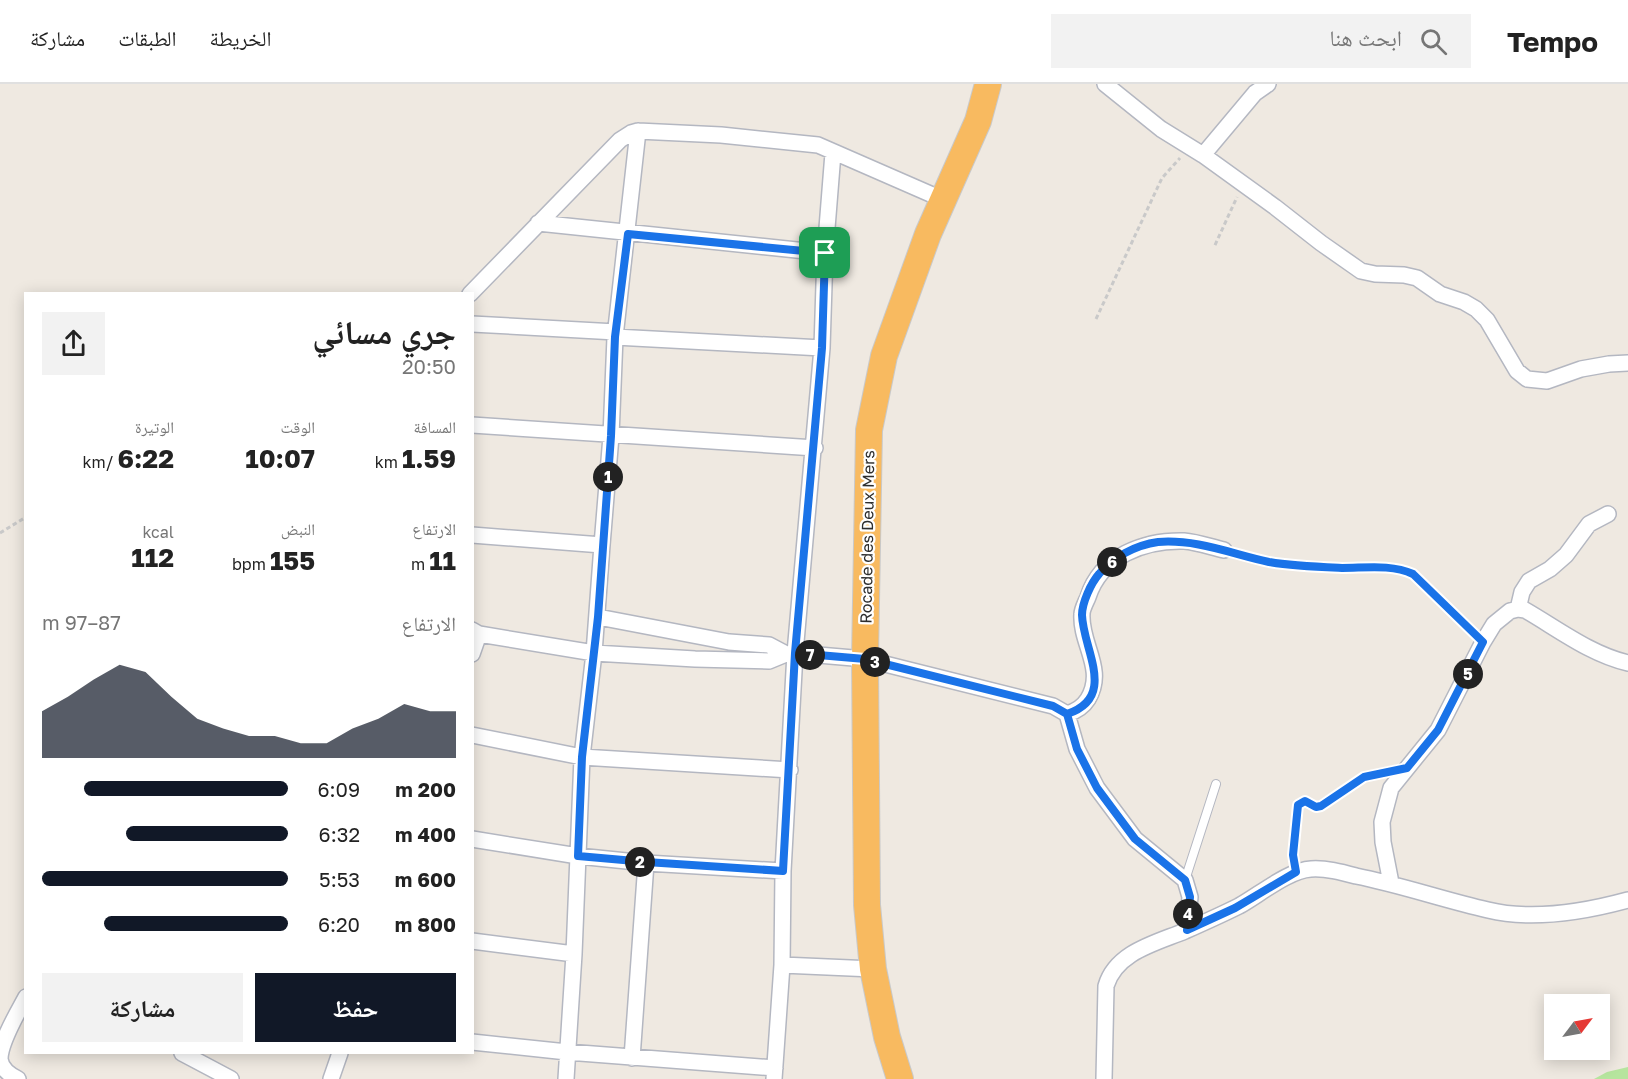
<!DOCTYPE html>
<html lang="ar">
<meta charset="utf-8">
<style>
:root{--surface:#fff;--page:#f2f2f2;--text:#222;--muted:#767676;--line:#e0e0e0;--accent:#111827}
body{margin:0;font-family:"Golos Text","Noto Naskh Arabic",sans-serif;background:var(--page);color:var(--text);direction:rtl;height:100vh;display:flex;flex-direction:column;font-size:22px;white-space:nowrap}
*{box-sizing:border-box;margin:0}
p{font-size:20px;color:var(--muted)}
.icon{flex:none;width:33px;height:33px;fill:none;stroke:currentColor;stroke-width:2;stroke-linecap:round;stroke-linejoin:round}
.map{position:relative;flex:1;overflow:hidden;direction:ltr}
.side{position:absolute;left:24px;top:208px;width:450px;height:762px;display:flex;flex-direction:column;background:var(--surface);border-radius:0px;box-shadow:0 3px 15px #0003;direction:rtl}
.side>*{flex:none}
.needle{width:39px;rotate:58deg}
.tools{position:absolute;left:1544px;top:910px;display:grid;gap:12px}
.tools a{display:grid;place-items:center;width:66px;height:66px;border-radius:0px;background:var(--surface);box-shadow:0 3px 15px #0003;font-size:30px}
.pin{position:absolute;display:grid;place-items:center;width:51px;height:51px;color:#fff;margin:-26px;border-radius:12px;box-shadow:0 3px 9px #0006}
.km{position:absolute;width:30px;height:30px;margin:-15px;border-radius:50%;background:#222;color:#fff;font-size:16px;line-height:30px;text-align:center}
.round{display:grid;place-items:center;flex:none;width:63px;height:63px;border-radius:0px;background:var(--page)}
.headline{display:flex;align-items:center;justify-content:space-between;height:102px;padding:0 18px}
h1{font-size:33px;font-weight:700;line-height:45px}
.figures{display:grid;grid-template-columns:repeat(3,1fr);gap:9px;height:102px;padding:6px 18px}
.figures div{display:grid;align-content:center}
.figures b{font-size:26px;font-weight:700}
.figures small{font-size:16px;font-weight:400}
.figures p{font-size:16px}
.chart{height:168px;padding:12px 18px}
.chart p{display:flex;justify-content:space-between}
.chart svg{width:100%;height:108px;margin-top:6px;fill:var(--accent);opacity:.7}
.button{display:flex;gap:12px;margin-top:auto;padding:12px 18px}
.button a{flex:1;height:69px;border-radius:0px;background:var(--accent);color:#fff;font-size:24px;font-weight:700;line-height:69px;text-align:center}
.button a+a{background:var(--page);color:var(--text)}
ul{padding:0 18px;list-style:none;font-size:20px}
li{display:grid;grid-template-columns:96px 72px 1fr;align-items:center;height:45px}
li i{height:15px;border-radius:8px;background:var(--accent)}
header{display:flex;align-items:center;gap:36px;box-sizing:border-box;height:84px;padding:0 30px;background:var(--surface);border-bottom:2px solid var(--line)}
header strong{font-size:28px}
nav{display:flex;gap:33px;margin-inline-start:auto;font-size:21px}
.search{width:420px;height:54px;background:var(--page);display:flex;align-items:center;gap:15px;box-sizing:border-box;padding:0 21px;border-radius:0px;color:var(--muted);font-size:22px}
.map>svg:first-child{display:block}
</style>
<header>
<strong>Tempo</strong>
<div class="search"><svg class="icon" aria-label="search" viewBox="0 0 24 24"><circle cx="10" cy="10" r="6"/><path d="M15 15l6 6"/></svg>ابحث هنا</div>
<nav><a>الخريطة</a><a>الطبقات</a><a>مشاركة</a></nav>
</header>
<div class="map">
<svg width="1628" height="995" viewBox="0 0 1628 995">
<rect width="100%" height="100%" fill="#efe9e1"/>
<path fill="#b6e59e" d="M 1628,983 L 1628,995 L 1594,995 L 1607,988 Z"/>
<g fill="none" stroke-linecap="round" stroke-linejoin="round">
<defs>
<path id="service" d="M 1296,788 L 1293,771 L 1298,721 C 1306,713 1310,722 1318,723 L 1364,693 L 1405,684
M 1185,796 L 1216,700"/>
<path id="minor" d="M 1105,0 L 1161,45 L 1203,71 L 1275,123 L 1321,159 L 1361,187 L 1375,190 L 1404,191 L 1417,194 L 1440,210 L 1464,218 L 1476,225 L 1487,236 L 1517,287 L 1527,295 L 1547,297 L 1581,285 L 1609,280 L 1628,279
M 1203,71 L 1255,9 L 1268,0
M 538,139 L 825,169
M 470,210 L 620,56 L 631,49 L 638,47 L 721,51 L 818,61 L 944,116
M 472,240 L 616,248
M 615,253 L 822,264
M 472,341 L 815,364
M 472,451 L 602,461 L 594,569 L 582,673 L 574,870 L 566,995
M 602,461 L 611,352 L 615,253 L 638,47
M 1518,525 L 1522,508 L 1529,497 L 1550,485 L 1566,471 L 1589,440 L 1608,430
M 598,533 L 729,558 L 769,561 L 786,570
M 472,546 L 479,550 L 594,569 L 695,575 L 769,577 L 786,570 L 795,569 L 865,575 L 1053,622 L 1067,630 L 1077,665 L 1097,704 L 1135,755 L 1185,796 L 1190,813 L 1187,846
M 472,570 L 479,550
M 1067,630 C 1077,627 1083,623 1088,615 C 1106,585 1080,560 1082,530 C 1082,525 1086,518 1088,513 C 1101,472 1144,456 1184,457 C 1197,458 1211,463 1224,466
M 472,651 L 582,673 L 790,686
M 472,755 L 578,772 L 646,779 L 783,787
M 1391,799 L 1383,758 L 1382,738 L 1391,704 L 1438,646 L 1483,558 L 1494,540 L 1510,527 L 1518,525 L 1525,526 C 1558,545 1590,570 1628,579
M 472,857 L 574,870
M 782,881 L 873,885
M 472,958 L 567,968 L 775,984
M 182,969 L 231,995
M 632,974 L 646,779
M 18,995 C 10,991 1,984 0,975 C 0,958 18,928 26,913
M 331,995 L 340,969
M 774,995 L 782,881 L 783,787 L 795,569 L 822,264 L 825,169 L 833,69
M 1104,995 L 1106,902 C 1116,868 1156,859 1185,847 C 1203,839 1221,831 1239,822 C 1259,811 1289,786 1311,785 C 1326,784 1341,788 1356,792 C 1401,801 1444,816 1488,826 C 1533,837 1584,828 1628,816"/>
<path id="trunk" d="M 900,995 L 887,953 L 873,885 L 867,821 L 865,575 L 869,346 L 884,272 L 928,150 L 978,37 L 988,0"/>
</defs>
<use href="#service" stroke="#b4b7c1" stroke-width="10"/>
<use href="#minor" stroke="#b4b7c1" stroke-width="18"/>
<use href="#trunk" stroke="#c9c9c9" stroke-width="28"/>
<path stroke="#c9c9c9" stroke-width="3" stroke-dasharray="4.5 3" stroke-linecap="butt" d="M 1215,161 L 1237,113
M 1096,235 L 1162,94 L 1180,74
M 0,449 L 26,433
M 1238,469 L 1271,478 L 1340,484 L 1400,484 L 1413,490 L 1472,547"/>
<use href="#service" stroke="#fff" stroke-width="8"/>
<use href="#minor" stroke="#fff" stroke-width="15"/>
<use href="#trunk" stroke="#f8ba60" stroke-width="26"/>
</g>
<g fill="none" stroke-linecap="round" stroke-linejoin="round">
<defs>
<path id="route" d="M 825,169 L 628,150 L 615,253 L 611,352 L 598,533 L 582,673 L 578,772 L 646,778 L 783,787 L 795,569 L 865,575 L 1053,622 L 1067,630 L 1077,665 L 1097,704 L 1135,755 L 1185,796 L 1190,813 L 1187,846 L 1235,824 L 1296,788 L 1293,771 L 1298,721 L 1305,717 L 1316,723 L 1321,722 L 1364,693 L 1407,684 L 1438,646 L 1483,558 L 1413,490 C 1391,480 1366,484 1342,484 C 1319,483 1292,482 1269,478 C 1232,470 1197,455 1158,458 C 1136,461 1113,473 1099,490 C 1091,499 1082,519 1082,531 C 1083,566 1118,613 1067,630 L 1053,622 L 865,575 L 795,569 L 822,264 L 825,169"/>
</defs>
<use href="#route" stroke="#fff" stroke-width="12"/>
<use href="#route" stroke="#1a73e8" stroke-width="8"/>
</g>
<g text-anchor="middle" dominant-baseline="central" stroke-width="4.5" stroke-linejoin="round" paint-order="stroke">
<g font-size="16" fill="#2e2e2e" stroke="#fff">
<text transform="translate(867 453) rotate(-89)">Rocade des Deux Mers</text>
</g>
</g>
</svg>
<div class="tools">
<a><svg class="needle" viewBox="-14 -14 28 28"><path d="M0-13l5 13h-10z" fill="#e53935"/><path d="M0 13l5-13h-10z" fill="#767676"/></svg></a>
</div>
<div class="pin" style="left:825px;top:169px;background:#1e9e55"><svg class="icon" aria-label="arrive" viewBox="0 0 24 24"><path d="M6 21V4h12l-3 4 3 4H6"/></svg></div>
<b class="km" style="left:608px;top:393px">1</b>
<b class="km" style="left:640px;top:778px">2</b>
<b class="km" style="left:875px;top:578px">3</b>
<b class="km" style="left:1188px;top:830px">4</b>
<b class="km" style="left:1468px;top:590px">5</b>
<b class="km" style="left:1112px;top:478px">6</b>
<b class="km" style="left:810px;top:571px">7</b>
<section class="side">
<div class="headline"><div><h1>جري مسائي</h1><p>20:50</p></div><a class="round"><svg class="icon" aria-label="share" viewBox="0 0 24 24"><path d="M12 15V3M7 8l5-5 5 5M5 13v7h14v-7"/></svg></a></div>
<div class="figures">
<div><p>المسافة</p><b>1.59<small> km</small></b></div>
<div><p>الوقت</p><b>10:07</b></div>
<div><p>الوتيرة</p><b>6:22<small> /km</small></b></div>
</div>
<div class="figures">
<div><p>الارتفاع</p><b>11<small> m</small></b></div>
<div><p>النبض</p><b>155<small> bpm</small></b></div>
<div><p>kcal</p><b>112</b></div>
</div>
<div class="chart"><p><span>الارتفاع</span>87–97 m</p>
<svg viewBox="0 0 160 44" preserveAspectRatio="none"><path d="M0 44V25L10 19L20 12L30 6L40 9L50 19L60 28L70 32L80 35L90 35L100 38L110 38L120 32L130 28L140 22L150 25L160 25V44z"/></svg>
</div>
<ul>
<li><b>200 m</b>6:09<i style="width:83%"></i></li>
<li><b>400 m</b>6:32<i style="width:66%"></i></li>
<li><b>600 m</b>5:53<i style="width:100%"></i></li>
<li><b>800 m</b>6:20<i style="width:75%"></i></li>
</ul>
<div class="button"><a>حفظ</a><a>مشاركة</a></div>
</section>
</div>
